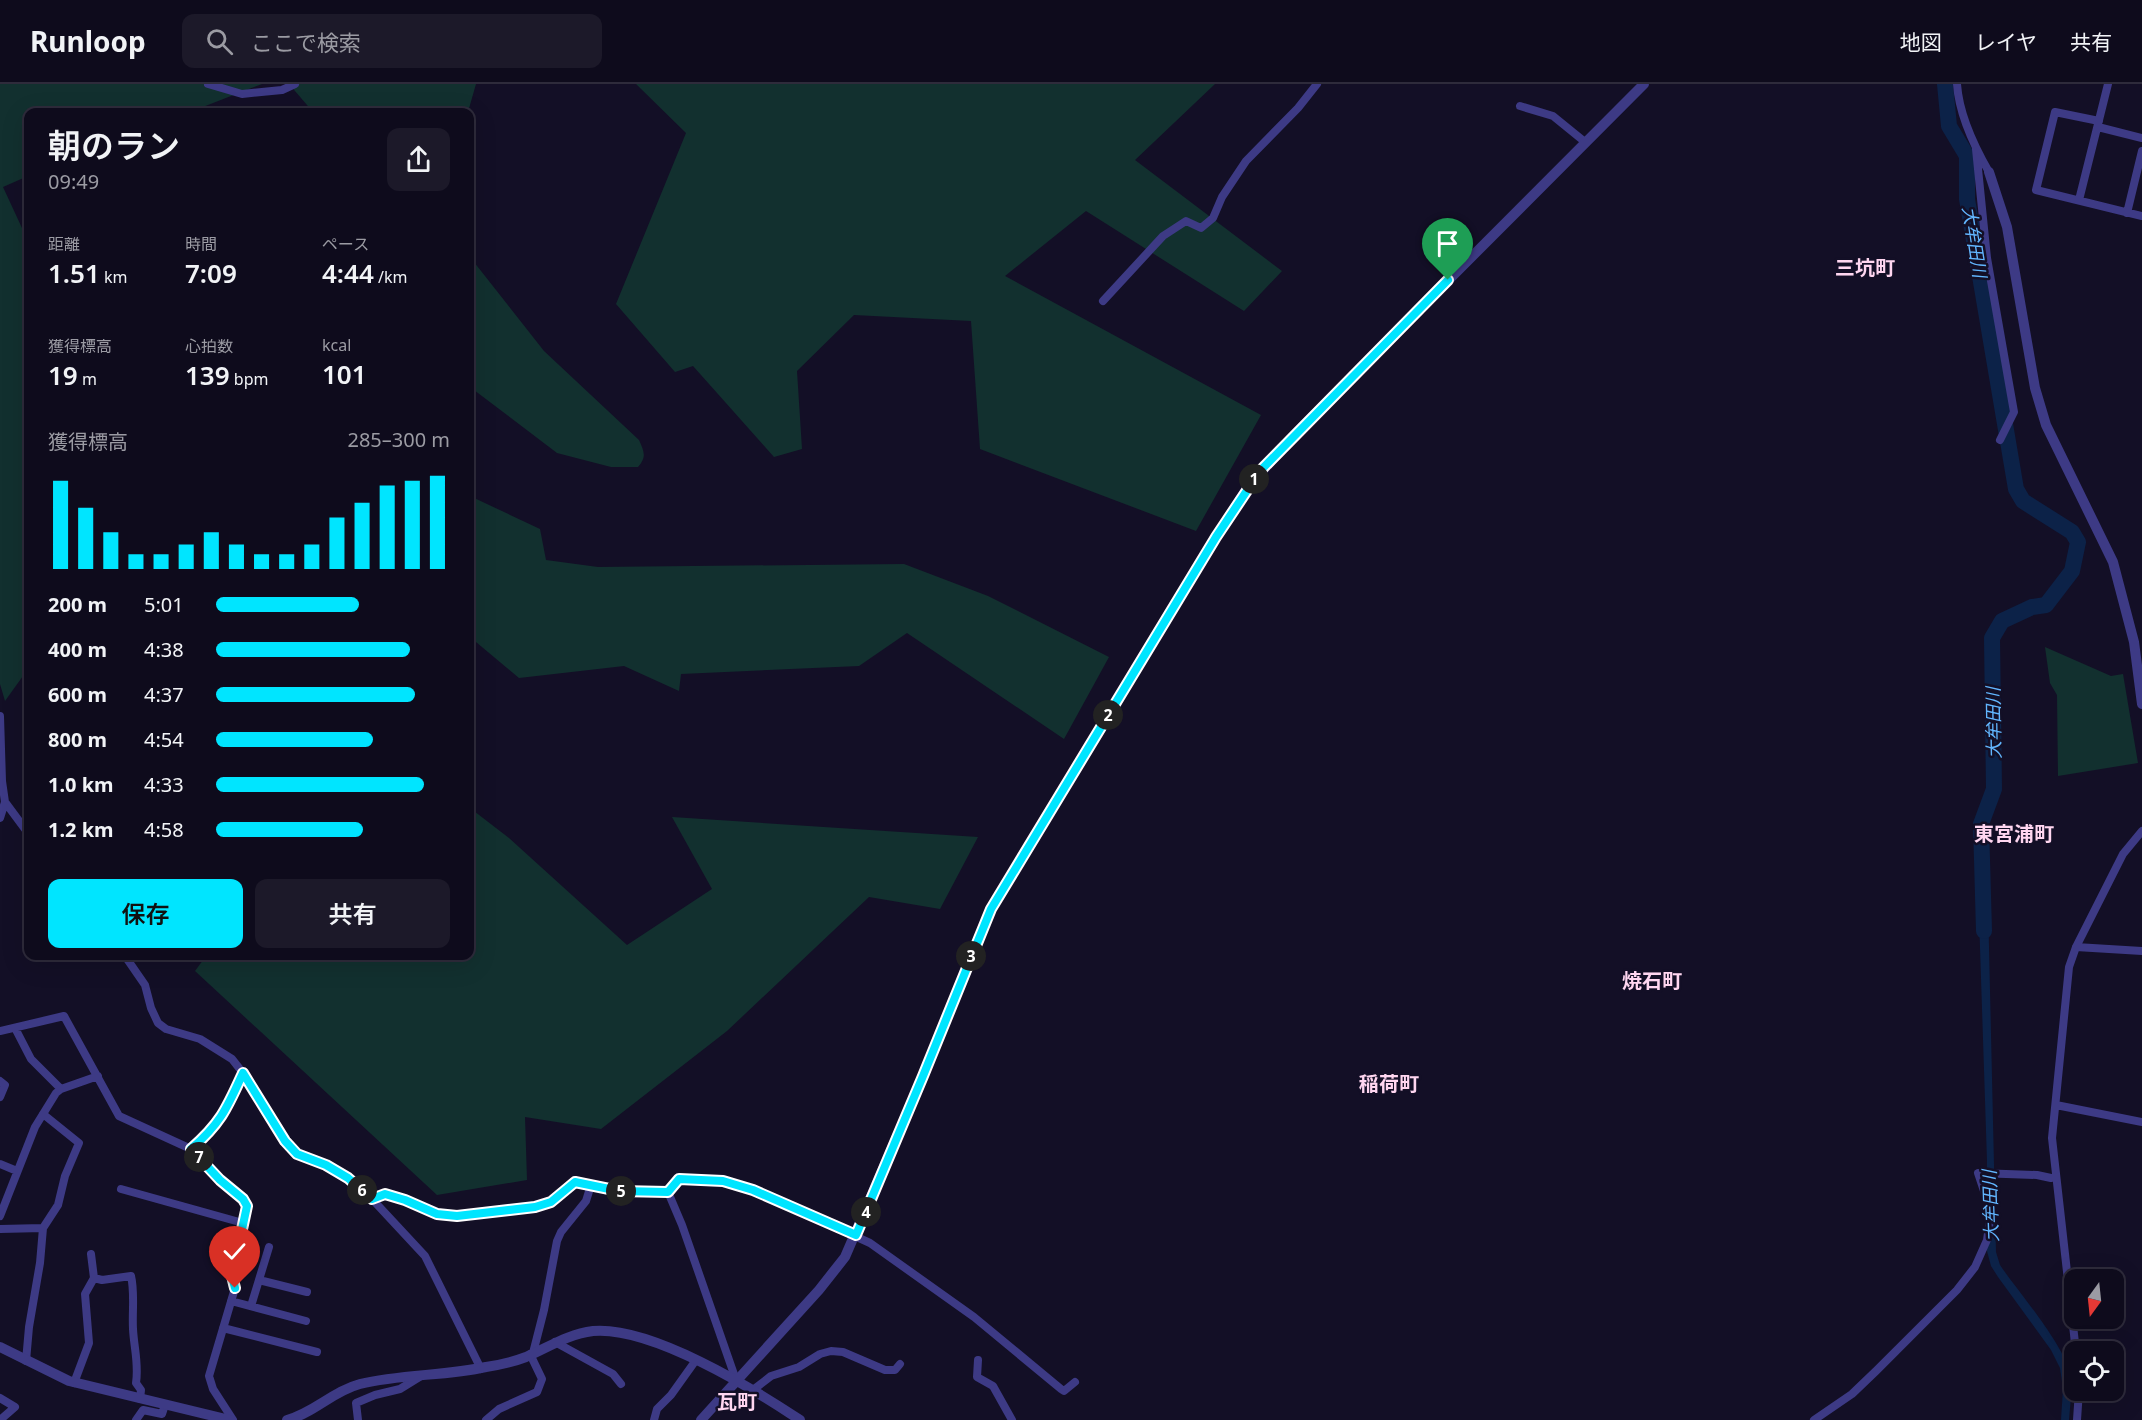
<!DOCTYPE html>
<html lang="ja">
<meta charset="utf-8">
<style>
:root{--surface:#0e0b1c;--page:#1c1929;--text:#f1f3f6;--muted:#9b9ba3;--line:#2e2b3b;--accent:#00e5ff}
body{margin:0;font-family:"Noto Sans","Noto Sans JP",sans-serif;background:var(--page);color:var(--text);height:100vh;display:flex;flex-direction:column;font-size:22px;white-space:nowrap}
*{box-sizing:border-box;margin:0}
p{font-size:20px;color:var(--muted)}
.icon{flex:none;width:33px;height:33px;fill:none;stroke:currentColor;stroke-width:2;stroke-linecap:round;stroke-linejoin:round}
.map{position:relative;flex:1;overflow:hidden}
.sheet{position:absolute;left:24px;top:24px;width:450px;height:852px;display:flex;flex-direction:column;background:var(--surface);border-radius:12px;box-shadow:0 6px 24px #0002,0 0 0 2px var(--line)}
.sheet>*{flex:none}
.needle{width:39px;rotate:195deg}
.buttons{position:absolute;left:2064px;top:1185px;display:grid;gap:12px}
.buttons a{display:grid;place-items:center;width:60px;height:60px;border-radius:12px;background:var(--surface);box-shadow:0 6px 24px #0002,0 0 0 2px var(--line);font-size:30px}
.pin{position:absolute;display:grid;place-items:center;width:51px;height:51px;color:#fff;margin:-62px -26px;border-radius:50% 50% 50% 0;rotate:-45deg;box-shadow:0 0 6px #0007}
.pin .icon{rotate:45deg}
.km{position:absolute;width:30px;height:30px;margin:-15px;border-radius:50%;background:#222;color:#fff;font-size:16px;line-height:30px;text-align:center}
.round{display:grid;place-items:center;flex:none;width:63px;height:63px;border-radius:12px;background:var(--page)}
.head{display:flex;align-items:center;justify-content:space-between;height:102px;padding:0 24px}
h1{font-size:33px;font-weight:600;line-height:45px}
.stats{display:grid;grid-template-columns:repeat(3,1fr);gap:9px;height:102px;padding:6px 24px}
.stats div{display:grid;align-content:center}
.stats b{font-size:26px;font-weight:600}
.stats small{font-size:16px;font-weight:400}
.stats p{font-size:16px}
.chart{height:168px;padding:12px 24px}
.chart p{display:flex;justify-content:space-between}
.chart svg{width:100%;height:108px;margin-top:6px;stroke:var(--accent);stroke-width:6}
.button{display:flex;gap:12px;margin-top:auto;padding:12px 24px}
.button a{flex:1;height:69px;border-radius:12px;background:var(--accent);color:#111;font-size:24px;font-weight:600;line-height:69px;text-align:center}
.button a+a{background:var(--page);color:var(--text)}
ul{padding:0 24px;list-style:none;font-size:20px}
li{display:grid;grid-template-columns:96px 72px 1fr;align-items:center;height:45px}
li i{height:15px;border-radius:8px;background:var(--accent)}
header{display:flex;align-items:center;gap:36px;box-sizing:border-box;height:84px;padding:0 30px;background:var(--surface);border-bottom:2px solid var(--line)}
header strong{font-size:28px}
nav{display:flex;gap:33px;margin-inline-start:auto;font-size:21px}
.search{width:420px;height:54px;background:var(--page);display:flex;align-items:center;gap:15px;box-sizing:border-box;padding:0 21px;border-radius:12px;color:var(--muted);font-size:22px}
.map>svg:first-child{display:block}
</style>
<header>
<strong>Runloop</strong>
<div class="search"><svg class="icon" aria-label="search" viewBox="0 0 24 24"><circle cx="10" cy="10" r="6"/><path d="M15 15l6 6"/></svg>ここで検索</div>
<nav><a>地図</a><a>レイヤ</a><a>共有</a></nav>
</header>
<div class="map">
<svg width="2142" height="1336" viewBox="0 0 2142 1336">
<rect width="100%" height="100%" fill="#130f26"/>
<path fill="#12302f" d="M 0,0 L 262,0 L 190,28 L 28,28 L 28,92 L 3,103 L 28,157 L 28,585 L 5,617 L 0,600 Z
M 289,0 L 476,0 L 468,28 L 313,28 Z
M 636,0 L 1215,0 L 1135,76 L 1282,187 L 1244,227 L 1086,127 L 1005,192 L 1261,331 L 1196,447 L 980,365 L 971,237 L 854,231 L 797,287 L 802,365 L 774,373 L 693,282 L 675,288 L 616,220 L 686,49 Z
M 470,173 L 544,267 L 639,356 C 644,367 647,373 638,383 L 611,383 L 557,369 L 470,303 Z
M 470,412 L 540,445 L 546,476 L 598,483 L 904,480 L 988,512 L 1109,573 L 1064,655 L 907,549 L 859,582 L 681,590 L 679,607 L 624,582 L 519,594 L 470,553 Z
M 2045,563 L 2111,592 L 2123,590 L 2138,679 L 2058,692 L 2057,611 L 2050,599 Z
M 470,724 L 509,754 L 627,861 L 712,805 L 672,733 L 978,753 L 940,825 L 869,813 L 727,947 L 601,1045 L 525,1033 L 527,1096 L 437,1111 L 195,887 L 206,872 L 470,872 Z"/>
<path fill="#0c2248" d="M 1988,819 L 1996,1168 L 2000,1181 C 2019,1209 2063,1259 2070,1290 C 2073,1305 2070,1321 2069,1336 L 2061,1336 L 2063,1305 L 2060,1284 L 2051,1266 L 1998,1193 L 1991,1182 L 1987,1167 L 1987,1077 L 1979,833 Z"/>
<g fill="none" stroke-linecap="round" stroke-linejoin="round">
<path stroke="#0c2248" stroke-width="16" d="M 1945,0 L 1949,42 L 1967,72 L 1967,115 L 2016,405 L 2023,417 L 2072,448 L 2078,458 L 2072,487 L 2046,521 L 2032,523 L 2002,537 L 1992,554 L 1994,705 L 1981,740 L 1984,847"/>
<path stroke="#3d3a85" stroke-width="8" d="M 208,0 L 242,10 L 282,6 L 295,0
M 1957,0 C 1959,30 1974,62 1989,88
M 1520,22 L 1553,32 L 1585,58
M 2099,37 L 2055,28 L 2036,106 L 2142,132
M 2098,43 L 2142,54
M 1976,65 L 1987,174 L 2014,328 L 2000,356
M 2079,116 L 2108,0
M 2127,129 L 2142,67
M 1103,217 L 1163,152 L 1186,137 L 1201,144 L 1213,134 L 1222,113 L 1246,77 L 1298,24 L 1317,0
M 0,632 L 2,697 L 5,718 L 0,734
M 5,718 L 28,749
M 2076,863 L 2142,867
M 125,872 L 145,901 L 151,924 L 158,939 L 166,945 L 200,955 L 232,975 L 243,989 L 285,1057 L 297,1070 L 326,1081 L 348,1093 L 372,1115 L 425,1172 L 481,1285
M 15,944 L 31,975 L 61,1005
M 0,947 L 64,932 L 119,1032 L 191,1065 L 220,1096 L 243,1115 L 247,1122 L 232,1192 L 235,1204 L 209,1292 L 213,1305 L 233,1336
M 0,997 L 5,1001 L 0,1013
M 2056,1021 L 2142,1038
M 191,1065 C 221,1039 227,1024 243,989
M 0,1080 L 17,1087
M 121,1105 L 243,1139
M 668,1108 L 682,1141 L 736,1296
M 372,1115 L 385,1110 L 405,1116 L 437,1130 L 457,1132 L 535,1123 L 551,1117 L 575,1098 L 619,1107 L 668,1108 L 679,1095 L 723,1097 L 754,1106 L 870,1159 L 974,1233 L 1061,1305 L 1064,1307 L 1075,1298
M 0,1132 L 35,1043 L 56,1009 L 61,1005 L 98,992
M 0,1145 L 43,1144
M 91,1170 L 94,1194 L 102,1196 L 131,1192 C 135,1209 132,1227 133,1245 C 134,1264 139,1280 136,1299 L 141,1306 L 140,1315
M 259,1196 L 307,1208
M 231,1217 L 306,1237
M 251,1222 L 269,1163
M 223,1244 L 317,1268
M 555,1258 L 613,1290 L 621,1300
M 2076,1268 L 2052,1054 L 2069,883 L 2076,863 L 2123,770 L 2142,747
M 533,1269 L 544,1226 L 557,1157 L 561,1148 L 586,1117 L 591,1101
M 978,1276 L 977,1293 L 993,1302 L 1012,1336
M 26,1277 L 29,1243 L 40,1179 L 43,1144 L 58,1121 L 65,1092 L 79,1059 L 43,1030
M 74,1299 L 89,1259 L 85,1210 L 94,1194
M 753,1306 L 771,1292 L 799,1283 L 820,1270 L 831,1267 L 843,1268 L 885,1286 L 895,1286 L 900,1280
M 0,1314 L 15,1323 L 0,1336
M 136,1336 L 143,1326 L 162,1330 L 165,1321
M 358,1336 L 356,1319 L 375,1311 L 400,1305 L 421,1292
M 486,1336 L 499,1325 L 537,1308 L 542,1295 L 530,1270
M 654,1336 L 657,1325 L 671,1311 L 696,1276
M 1814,1336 L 1852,1310 L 1876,1287 L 1957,1206 L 1975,1183 L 1987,1156 L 1991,1128 L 1978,1089 L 2037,1091 L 2051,1094
M 2077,1336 L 2079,1306"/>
<path stroke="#3d3a85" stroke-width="10" d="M 1989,88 L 2007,143 L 2035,304 L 2046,341 L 2113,478 L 2134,558 L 2142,620
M 0,1263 L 69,1297 L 230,1336
M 287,1336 C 314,1329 333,1307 360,1300 C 401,1290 445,1292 486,1283 C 499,1281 513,1278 526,1273 C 549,1263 568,1250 593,1247 C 651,1242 752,1304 800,1336
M 701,1336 L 819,1206 L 845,1173 L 923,992 L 991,825 L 1216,453 L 1248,403 L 1296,349 L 1644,0"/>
</g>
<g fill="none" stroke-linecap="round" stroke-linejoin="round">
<defs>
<path id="route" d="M 235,1204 L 232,1192 L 247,1122 L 243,1115 L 220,1096 L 191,1065 C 221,1039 227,1024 243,989 L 285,1057 L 297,1070 L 326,1081 L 348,1094 L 372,1115 L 385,1110 L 405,1116 L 437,1130 L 457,1132 L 535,1123 L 551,1118 L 575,1098 L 619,1107 L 668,1108 L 679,1095 L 723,1097 L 753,1106 L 856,1151 L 923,992 L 991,825 L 1216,453 L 1260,387 L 1448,196"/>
</defs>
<use href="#route" stroke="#fff" stroke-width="12"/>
<use href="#route" stroke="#00e5ff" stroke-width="8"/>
</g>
<g text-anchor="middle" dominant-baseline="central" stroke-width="5" stroke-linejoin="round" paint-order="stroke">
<g font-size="18" font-style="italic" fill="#62b6ff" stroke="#130f26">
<text transform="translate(1975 158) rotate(81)">大牟田川</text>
<text transform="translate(1993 639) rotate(-91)">大牟田川</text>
<text transform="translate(1990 1122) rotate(-92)">大牟田川</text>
</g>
<g font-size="20" font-weight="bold" fill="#ffd6f0" stroke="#130f26">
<text x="1865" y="183">三坑町</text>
<text x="2014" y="749">東宮浦町</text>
<text x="1652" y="896">焼石町</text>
<text x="1389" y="999">稲荷町</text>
<text x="737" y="1317">瓦町</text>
</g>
</g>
</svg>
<div class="buttons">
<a><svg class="needle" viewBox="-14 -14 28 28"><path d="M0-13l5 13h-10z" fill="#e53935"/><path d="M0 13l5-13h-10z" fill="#9b9ba3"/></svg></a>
<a><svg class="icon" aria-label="locate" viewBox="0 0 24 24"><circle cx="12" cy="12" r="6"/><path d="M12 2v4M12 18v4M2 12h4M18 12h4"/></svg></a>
</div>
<div class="pin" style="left:1448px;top:196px;background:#1e9e55"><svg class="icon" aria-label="arrive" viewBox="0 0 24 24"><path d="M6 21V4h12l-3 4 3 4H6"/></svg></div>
<div class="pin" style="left:235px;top:1204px;background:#d93025"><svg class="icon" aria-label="check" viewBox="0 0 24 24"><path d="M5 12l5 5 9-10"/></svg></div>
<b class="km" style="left:1254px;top:395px">1</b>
<b class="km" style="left:1108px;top:631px">2</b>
<b class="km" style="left:971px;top:872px">3</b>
<b class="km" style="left:866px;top:1128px">4</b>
<b class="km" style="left:621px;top:1107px">5</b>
<b class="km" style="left:362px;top:1106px">6</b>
<b class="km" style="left:199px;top:1073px">7</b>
<section class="sheet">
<div class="head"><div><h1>朝のラン</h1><p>09:49</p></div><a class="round"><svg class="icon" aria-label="share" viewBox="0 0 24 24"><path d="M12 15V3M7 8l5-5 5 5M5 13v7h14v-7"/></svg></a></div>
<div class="stats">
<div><p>距離</p><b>1.51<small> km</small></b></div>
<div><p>時間</p><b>7:09</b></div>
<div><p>ペース</p><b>4:44<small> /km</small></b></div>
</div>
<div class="stats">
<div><p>獲得標高</p><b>19<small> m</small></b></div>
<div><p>心拍数</p><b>139<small> bpm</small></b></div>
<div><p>kcal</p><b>101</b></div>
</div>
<div class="chart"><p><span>獲得標高</span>285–300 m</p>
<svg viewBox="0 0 160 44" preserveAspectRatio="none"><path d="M5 44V8M15 44V19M25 44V29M35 44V38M45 44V38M55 44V34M65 44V29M75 44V34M85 44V38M95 44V38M105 44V34M115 44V23M125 44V17M135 44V10M145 44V8M155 44V6"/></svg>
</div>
<ul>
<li><b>200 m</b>5:01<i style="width:61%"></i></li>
<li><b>400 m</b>4:38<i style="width:83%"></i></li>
<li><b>600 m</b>4:37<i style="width:85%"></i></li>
<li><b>800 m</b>4:54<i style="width:67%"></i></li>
<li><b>1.0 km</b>4:33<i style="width:89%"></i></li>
<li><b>1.2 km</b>4:58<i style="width:63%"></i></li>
</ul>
<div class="button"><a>保存</a><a>共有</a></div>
</section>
</div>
